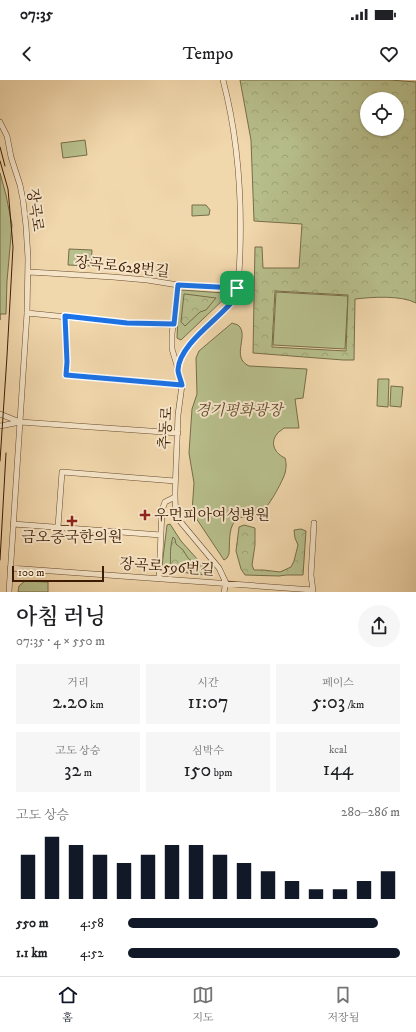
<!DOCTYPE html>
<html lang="ko">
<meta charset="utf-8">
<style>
:root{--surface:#fff;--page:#f6f6f6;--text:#202124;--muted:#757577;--line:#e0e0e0;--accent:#111827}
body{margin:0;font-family:"IM FELL DW Pica","Noto Serif KR",serif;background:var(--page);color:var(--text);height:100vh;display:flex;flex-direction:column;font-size:15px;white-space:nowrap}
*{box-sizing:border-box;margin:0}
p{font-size:13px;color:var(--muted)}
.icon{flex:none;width:22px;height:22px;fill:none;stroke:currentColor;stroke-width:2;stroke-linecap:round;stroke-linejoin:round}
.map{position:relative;height:512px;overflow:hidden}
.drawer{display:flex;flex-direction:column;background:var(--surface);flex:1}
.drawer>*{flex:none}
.tools{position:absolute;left:360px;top:12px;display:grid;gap:8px}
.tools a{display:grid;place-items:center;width:44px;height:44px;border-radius:50%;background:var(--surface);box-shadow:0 1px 3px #0004;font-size:20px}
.scale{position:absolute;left:12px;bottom:10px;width:92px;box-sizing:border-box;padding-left:4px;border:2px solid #3a1b04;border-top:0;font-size:11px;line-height:14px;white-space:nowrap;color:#3a1b04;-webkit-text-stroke:3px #f6e5c9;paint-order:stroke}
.pin{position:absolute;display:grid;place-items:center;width:34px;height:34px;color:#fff;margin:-17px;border-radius:8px;box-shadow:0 2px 6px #0006}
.round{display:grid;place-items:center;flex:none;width:42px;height:42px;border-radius:21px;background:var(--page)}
.overview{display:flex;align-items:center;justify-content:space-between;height:68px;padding:0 16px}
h1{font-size:22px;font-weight:600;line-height:30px}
.metrics{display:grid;grid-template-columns:repeat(3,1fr);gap:6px;height:68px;padding:4px 16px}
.metrics div{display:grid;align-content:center;border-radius:0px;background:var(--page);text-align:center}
.metrics b{font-size:20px;font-weight:600}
.metrics small{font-size:11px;font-weight:400}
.metrics p{font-size:11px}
.chart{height:112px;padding:8px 16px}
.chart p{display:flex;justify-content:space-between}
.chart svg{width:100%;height:72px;margin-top:4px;stroke:var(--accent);stroke-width:6}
ul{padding:0 16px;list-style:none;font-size:13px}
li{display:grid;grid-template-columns:64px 48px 1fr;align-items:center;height:30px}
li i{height:10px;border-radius:5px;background:var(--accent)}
.status{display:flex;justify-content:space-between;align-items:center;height:28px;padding:0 20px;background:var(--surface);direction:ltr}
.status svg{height:11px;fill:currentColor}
header{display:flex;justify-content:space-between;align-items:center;height:52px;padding:0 16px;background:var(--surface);font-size:18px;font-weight:600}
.tabs{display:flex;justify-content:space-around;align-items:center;height:56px;border-top:1px solid var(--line);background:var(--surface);font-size:11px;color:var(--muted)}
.tabs a{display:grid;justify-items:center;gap:2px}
.tabs .on{color:var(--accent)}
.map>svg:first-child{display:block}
</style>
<div class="status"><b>07:35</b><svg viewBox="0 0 49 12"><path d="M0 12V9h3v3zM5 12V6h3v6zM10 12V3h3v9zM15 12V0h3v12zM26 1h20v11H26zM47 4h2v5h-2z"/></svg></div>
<header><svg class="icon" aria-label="back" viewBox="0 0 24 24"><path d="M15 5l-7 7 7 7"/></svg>Tempo<svg class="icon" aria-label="heart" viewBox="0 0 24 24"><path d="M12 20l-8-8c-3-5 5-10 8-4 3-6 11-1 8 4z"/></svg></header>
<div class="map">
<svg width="416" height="512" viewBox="0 0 416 512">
<defs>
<pattern id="forest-crowns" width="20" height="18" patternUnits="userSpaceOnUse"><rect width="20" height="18" fill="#b7bf8c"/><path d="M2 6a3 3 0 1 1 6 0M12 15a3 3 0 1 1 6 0" fill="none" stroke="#9ea477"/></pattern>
</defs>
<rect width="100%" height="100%" fill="#f1d7ac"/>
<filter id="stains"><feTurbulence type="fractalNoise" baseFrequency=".005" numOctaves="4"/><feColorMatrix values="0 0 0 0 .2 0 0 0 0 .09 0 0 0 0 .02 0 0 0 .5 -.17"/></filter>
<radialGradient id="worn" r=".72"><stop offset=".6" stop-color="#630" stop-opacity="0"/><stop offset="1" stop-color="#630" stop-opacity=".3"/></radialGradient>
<path fill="#b7bf8c" stroke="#786d48" d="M 85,60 L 87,75 L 63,78 L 61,63 Z
M 0,93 L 6,115 L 12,145 L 7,201 L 6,234 L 0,234 L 0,240 Z
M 192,125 L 206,125 L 210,130 L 209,135 L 192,136 Z
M 69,169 L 92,170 L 91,186 L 68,185 Z
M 182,210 L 224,213 L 225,218 L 181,260 L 177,258 L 179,213 Z
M 276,212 L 348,216 L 345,269 L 273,265 Z
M 232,243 C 232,243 238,245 238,245 C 250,255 230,277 249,286 L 307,289 L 303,318 L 295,319 L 299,348 L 284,348 C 282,350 278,352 277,354 C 269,364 276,374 285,378 C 287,384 286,391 284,396 C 280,406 267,430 258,435 C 251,439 241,434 235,441 C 228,449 230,464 229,474 L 227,478 L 224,480 L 192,432 L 194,403 L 189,373 L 192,329 L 197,314 L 196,278 L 199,271 Z
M 378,299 L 389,299 L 388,327 L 377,326 Z
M 391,306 L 403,307 L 401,327 L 390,326 Z
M 170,444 L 181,461 L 207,490 L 205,495 L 163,490 L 162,486 L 167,445 Z
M 25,501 L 48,502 L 48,512 L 18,512 L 19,506 Z"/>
<path fill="url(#forest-crowns)" stroke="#786d48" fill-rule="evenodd" d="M 240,0 L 390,0 L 416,2 L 416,223 C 401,215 372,217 355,219 L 354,280 L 343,280 L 253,273 L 255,167 L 262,167 L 263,188 L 299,188 L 302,144 L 254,141 L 251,60 ZM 367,19 L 397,19 L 397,49 L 367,49 ZM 275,211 L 348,215 L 346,271 L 272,267 Z
M 184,214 L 185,214 L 216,218 L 206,230 L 200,232 L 185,246 L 181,242 Z
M 244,445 L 255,448 L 255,465 L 252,485 L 254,490 L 263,490 L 280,492 L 291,487 L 294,481 L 298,465 L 295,458 L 294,450 L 301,449 L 306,451 L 303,495 L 286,495 L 279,496 L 245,495 L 241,489 L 236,471 L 239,447 Z
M 173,457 L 175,459 L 176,464 L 183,470 L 188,478 L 193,482 L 197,489 L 171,487 C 170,477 170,466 173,457 Z"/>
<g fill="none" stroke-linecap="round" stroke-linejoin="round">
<defs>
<path id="minor" d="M 223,0 C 238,57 242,114 240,173 C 239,189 240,209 231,223 L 191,262 L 184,273 L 179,283 L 178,291 L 182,305 L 178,335 L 175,412 C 175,422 175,431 179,440 L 219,488 L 226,503 L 224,512
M 0,42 L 7,56 L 11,77 L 20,105 L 23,120 L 26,146 L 28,178 L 27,233 L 9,512
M 28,192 L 47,193 L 113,197 L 147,200 L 178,205 L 237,208
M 27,233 L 127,243 L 174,245
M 65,236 L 67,282 L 66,295 L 182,305
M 178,289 L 172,269 L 172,254 L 178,205
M 0,334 L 20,342
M 0,346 L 20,342 L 178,353
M 13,444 L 161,455
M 58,447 L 62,392 L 175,401
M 10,488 L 313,510
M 159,498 L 162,430 L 165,422 L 175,417
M 313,511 L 311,495 L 314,443"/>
</defs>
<use href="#minor" stroke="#684a2e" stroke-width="6"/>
<use href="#minor" stroke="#f6e5c9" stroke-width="5"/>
<path stroke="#3a1b04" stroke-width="1" d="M 0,67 L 5,86
M 0,81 L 8,109 L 13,167 L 7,276 L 0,381
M 0,480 L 6,373"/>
</g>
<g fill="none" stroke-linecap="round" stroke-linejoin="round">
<defs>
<path id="route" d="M 178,205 L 237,208 L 235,218 L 231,223 C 216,241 179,265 178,290 C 178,294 181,300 182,305 L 66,295 L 67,282 L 65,236 L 127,243 L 174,244 Z"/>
</defs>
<use href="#route" stroke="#fff" stroke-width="8"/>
<use href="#route" stroke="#1a73e8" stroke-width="5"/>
</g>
<g fill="#8f2418" stroke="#f6e5c9" stroke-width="1.5">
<path d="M143 429h4v4h4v4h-4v4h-4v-4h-4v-4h4z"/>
<path d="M70 435h4v4h4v4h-4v4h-4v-4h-4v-4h4z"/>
</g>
<g text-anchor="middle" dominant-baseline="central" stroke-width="4" stroke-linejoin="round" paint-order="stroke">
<g font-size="15" fill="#3a1b04" stroke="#f6e5c9">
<text transform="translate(35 130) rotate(82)">장곡로</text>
<text transform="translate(122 187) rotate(6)">장곡로628번길</text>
<text transform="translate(166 348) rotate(-86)">추동로</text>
<text transform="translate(167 487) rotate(4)">장곡로596번길</text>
</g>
<g font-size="15" font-style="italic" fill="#604c2d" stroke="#f6e5c9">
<text x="239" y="330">경기평화광장</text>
</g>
<g font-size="15" fill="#3a1b04" stroke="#f6e5c9" text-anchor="start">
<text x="154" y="435">우먼피아여성병원</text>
<text x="72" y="457" text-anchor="middle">금오중국한의원</text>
</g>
</g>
<rect width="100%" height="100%" filter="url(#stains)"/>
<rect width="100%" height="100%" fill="url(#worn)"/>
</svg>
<div class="tools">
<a><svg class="icon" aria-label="locate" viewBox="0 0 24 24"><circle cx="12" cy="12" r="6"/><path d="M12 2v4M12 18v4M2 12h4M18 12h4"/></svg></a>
</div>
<div class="scale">100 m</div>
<div class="pin" style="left:237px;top:208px;background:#1e9e55"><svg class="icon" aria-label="arrive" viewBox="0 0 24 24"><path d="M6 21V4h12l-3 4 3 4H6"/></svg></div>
</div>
<section class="drawer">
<div class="overview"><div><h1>아침 러닝</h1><p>07:35 · 4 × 550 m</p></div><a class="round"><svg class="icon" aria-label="share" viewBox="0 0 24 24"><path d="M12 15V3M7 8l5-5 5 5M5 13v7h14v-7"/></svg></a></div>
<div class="metrics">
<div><p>거리</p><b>2.20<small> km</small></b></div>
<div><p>시간</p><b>11:07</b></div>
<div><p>페이스</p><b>5:03<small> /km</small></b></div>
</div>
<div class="metrics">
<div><p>고도 상승</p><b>32<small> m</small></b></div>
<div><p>심박수</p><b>150<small> bpm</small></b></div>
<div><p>kcal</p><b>144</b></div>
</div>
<div class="chart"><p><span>고도 상승</span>280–286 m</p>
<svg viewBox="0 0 160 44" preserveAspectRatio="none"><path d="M5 44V17M15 44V6M25 44V11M35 44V17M45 44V22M55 44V17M65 44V11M75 44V11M85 44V17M95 44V22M105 44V27M115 44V33M125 44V38M135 44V38M145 44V33M155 44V27"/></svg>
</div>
<ul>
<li><b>550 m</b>4:58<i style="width:92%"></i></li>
<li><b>1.1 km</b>4:52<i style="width:100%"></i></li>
</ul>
</section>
<nav class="tabs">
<a class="on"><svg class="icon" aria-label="home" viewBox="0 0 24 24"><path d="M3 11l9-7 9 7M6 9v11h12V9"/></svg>홈</a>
<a><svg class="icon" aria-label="map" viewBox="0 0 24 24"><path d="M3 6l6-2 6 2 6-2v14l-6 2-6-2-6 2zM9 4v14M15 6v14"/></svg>지도</a>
<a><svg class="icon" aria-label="saved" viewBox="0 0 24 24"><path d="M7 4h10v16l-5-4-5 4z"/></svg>저장됨</a>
</nav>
